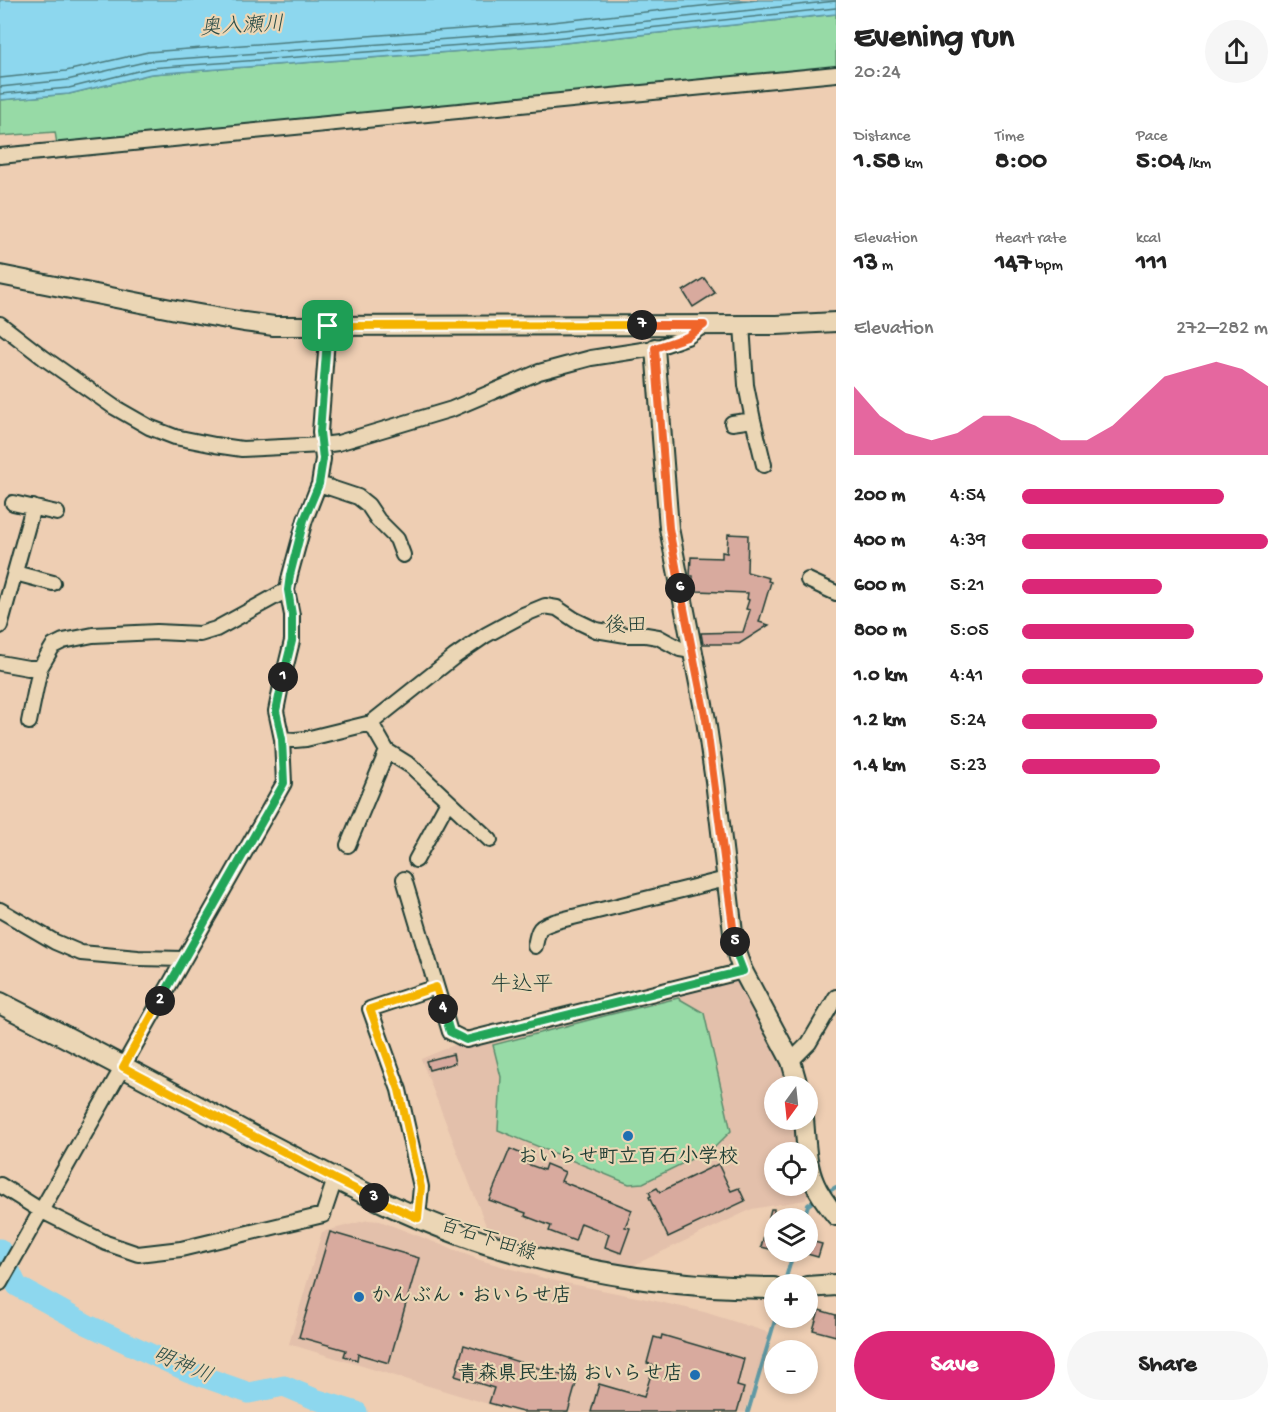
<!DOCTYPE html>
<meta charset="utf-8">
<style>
:root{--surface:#fff;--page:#f6f6f6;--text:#222;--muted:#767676;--accent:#db2777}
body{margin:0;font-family:"Gochi Hand","Klee One",sans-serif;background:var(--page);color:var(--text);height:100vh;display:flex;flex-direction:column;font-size:22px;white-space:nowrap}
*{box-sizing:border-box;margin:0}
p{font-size:20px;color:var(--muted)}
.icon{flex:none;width:33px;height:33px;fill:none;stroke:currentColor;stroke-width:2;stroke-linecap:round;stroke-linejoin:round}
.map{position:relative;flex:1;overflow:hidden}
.details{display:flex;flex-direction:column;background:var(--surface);width:450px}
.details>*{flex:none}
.needle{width:39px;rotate:195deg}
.controls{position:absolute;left:764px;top:1076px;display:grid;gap:12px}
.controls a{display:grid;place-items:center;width:54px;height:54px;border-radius:50%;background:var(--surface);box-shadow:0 3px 9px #0003;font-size:30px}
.pin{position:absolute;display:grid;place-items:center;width:51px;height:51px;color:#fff;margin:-26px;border-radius:12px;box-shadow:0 3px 9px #0006}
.km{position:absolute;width:30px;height:30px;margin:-15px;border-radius:50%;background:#222;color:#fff;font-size:16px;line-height:30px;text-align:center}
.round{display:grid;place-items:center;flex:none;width:63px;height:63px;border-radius:32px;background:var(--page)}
.head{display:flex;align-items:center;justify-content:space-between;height:102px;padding:0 18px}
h1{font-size:33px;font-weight:700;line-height:45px}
.stats{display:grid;grid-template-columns:repeat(3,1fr);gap:9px;height:102px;padding:6px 18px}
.stats div{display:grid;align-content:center}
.stats b{font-size:26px;font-weight:700}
.stats small{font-size:16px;font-weight:400}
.stats p{font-size:16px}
.chart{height:168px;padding:12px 18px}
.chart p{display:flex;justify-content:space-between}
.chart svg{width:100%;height:108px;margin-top:6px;fill:var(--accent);opacity:.7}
.button{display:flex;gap:12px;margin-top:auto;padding:12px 18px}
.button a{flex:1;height:69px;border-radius:36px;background:var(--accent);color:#fff;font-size:24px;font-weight:700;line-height:69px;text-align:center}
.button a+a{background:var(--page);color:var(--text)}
ul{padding:0 18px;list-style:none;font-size:20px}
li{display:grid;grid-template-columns:96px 72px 1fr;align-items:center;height:45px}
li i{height:15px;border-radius:8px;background:var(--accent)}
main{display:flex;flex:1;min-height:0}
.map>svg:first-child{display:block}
</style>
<main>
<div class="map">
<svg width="836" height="1412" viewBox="0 0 836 1412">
<rect width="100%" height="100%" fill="#eeceb3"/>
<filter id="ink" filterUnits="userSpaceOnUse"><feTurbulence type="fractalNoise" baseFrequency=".0167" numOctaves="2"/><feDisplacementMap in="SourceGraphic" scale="12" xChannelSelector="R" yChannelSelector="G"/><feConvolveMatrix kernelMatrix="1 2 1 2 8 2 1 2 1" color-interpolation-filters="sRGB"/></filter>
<g filter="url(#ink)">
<path fill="#e3c0ab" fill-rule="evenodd" d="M 743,971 L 798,1086 L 774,1086 L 774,1119 L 804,1119 L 815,1184 L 805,1200 L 752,1209 L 615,1274 L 494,1246 L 421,1059 L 466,1040 ZM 774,1152 L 807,1152 L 807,1185 L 774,1185 Z
M 368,1220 L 380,1221 L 480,1260 L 551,1280 L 642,1298 L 704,1312 L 770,1333 L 745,1412 L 515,1412 L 289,1344 L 322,1232 Z"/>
<path fill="#97daa6" stroke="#5b8c6d" stroke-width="1.5" d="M 836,14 L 836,68 L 57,144 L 55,132 L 0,136 L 0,100 L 69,94 L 151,74 L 545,45 Z
M 678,998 L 704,1013 L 731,1131 L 714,1148 L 643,1183 L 629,1184 L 498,1130 L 501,1077 L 493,1045 L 608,1015 Z"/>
<path fill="#8dd7ee" stroke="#6199a4" stroke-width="1.5" d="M 0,0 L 836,0 L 836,14 L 545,45 L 151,74 L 69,94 L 0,100 Z"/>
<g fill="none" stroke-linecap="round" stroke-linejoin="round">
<path stroke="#4b7b7e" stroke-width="1.5" d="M 0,78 L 66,71 L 148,52 L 543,23 L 757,0
M 0,87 L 67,80 L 149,61 L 544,32 L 836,1
M 0,94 L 69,88 L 150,68 L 544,39 L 836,8"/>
<path stroke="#6199a4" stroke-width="4" d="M 826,1193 L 836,1187
M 804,1218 L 808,1205 L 817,1199
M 784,1284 L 794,1251
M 748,1412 L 776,1317"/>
<path stroke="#8dd7ee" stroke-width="21" d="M 0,1249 L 17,1286 L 88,1325 L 187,1371 L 249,1393 L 284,1386 L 315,1399 L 357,1412"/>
</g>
<path fill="#d8aa9e" stroke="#1f3d34" stroke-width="1.5" d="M 704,278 L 715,293 L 693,307 L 683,291 Z
M 728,534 L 748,535 L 747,572 L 769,578 L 768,581 L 771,582 L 759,622 L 769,625 L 739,644 L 703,644 L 701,633 L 743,632 L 750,610 L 746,609 L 749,600 L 747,599 L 748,593 L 697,591 L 697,588 L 693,588 L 693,576 L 690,576 L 691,557 L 722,558 L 722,552 L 727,553 Z
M 453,1054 L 455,1063 L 429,1070 L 426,1061 Z
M 510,1149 L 529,1157 L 527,1164 L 544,1170 L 546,1164 L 565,1172 L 561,1181 L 632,1210 L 625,1227 L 630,1228 L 621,1253 L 605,1247 L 609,1234 L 581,1223 L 575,1241 L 549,1231 L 551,1226 L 525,1216 L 526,1213 L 489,1200 Z
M 718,1164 L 731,1191 L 739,1188 L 745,1201 L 668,1237 L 649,1197 L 651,1196 L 649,1192 L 657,1188 L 660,1192 Z
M 771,1209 L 774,1209 L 774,1250 L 761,1247 Z
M 330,1232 L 419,1258 L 389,1363 L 358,1354 L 357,1360 L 344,1356 L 346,1350 L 299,1337 Z
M 807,1240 L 822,1244 L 818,1257 L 807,1254 Z
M 819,1310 L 836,1315 L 836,1336 L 813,1330 Z
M 662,1335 L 744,1359 L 737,1386 L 744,1388 L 737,1412 L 591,1412 L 599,1384 L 644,1397 L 654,1365 L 647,1363 L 654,1337 L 661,1339 Z
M 464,1345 L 577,1380 L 568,1412 L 522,1412 L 489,1403 L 494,1388 L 455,1376 Z"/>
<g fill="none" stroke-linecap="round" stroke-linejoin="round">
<defs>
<path id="minor" d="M 0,156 L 836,74
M 0,324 L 44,358 L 114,407 L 149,427 L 175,437 L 215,445 L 242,449 L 322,445 L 338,443 L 452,409 L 539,372 L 591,358 L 655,348 L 687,337 L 704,325
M 742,325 L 746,385 L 753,420 L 764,465
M 732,423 L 753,420
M 319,484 L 358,497 L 368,505 L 378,520 L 397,539 L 403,555
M 13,503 L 57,513
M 15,573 L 53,583
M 808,580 L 836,593
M 0,626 L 33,507
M 0,663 L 28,668 L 40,668 L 53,646 L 63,641 L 93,635 L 157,632 L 200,634 L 216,629 L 287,590
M 29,722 L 40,668
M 371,723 L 387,751 L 411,766 L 490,840
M 282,739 L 295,740 L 306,739 L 371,723 L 454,657 L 486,635 L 523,615 L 545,606 L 557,608 L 575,620 L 596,630 L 626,635 L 646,635 L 658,637 L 680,649 L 692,651
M 348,845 L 387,751
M 416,860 L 448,801
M 404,879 L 450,1032 L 466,1040 L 743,971
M 0,910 L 55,942 L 81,953 L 138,958 L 184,959
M 535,946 C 539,926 539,927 557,921 L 726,879
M 791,1061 L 809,1043 L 836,997
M 0,1185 L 40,1210 L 106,1243 L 138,1254 L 181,1249 L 323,1215 L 335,1179
M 418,1218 L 421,1187 L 399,1090 L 370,1009 L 436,987
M 0,1283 L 284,783 L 282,739 L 276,711 L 281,686 L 292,641 L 292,615 L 287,590 L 290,575 L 305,520 L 319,484 L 323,459 L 320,432 L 328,326"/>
<path id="tertiary" d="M 0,275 L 176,310 L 244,322 L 274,326 L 777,325 L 836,322
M 655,348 L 669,528 L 706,720 L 715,781 L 734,941 L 738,958 L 743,971 L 791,1061 L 798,1086
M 804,1119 C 806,1140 806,1164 815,1184 C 820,1196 828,1206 836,1216"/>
<path id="secondary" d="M 0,1003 C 82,1045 164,1088 245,1132 C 328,1175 411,1221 501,1248 C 589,1274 682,1288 774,1288
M 807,1287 L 836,1285"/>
</defs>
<use href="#minor" stroke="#1f3d34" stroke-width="18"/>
<use href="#tertiary" stroke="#1f3d34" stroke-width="22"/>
<use href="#secondary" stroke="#1f3d34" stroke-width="24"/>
<use href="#minor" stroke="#ebd6b5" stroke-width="14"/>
<use href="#tertiary" stroke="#ebd6b5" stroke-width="18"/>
<use href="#secondary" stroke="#ebd6b5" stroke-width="20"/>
</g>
</g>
<g fill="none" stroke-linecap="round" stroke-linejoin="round" filter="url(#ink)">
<defs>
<path id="split-1" d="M 283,677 L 292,641 L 292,615 L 288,590 L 290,575 L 304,520 L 319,484 L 323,459 L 320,432 L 328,326"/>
<path id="split-2" d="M 160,1001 L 284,783 L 282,739 L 276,711 L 283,677"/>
<path id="split-3" d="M 160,1001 L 123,1067 L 335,1179 L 374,1198"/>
<path id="split-4" d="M 374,1198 L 418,1218 L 421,1187 L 399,1090 L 370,1009 L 436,987 L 443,1009"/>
<path id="split-5" d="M 443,1009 L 450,1032 L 466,1040 L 743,971 L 738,958 L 735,942"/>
<path id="split-6" d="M 680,588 L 706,720 L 735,942"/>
<path id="split-7" d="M 642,325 L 704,325 L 687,337 L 655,348 L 669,528 L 680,588"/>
<path id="split-8" d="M 328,326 L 642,325"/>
</defs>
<use href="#split-1" stroke="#fff" stroke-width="12"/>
<use href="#split-2" stroke="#fff" stroke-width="12"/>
<use href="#split-3" stroke="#fff" stroke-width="12"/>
<use href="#split-4" stroke="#fff" stroke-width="12"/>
<use href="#split-5" stroke="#fff" stroke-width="12"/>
<use href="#split-6" stroke="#fff" stroke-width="12"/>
<use href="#split-7" stroke="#fff" stroke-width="12"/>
<use href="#split-8" stroke="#fff" stroke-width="12"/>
<use href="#split-1" stroke="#22a559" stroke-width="8"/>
<use href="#split-2" stroke="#22a559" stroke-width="8"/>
<use href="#split-3" stroke="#f5b400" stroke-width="8"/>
<use href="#split-4" stroke="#f5b400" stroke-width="8"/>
<use href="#split-5" stroke="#22a559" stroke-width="8"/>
<use href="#split-6" stroke="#f0652b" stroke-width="8"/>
<use href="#split-7" stroke="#f0652b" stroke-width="8"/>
<use href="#split-8" stroke="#f5b400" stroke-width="8"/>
</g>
<g fill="#1f6fb2" stroke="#ebd6b5" stroke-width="2">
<circle cx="628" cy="1136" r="6"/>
<circle cx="359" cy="1297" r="6"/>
<circle cx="695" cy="1375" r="6"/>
</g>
<g text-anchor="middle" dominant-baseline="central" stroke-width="4.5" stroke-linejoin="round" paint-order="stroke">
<g font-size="20" font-weight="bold" fill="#1f3d34" stroke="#ebd6b5">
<text x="628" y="1158">おいらせ町立百石小学校</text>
<text x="371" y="1297" text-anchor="start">かんぶん・おいらせ店</text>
<text x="683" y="1375" text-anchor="end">青森県民生協 おいらせ店</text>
</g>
<g font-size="20" fill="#1f3d34" stroke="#ebd6b5">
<text transform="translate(488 1241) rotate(18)">百石下田線</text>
</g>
<g font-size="21" font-style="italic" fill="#2a4c47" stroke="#ebd6b5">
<text transform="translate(242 28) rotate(-3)">奥入瀬川</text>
<text transform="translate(182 1367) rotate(23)">明神川</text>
</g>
<g font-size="21" fill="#1f3d34" stroke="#ebd6b5">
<text x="626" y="627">後田</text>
<text x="522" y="986">牛込平</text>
</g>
</g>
</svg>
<div class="controls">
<a><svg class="needle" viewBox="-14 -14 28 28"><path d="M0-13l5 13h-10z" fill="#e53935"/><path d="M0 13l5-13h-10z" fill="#767676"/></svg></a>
<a><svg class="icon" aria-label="locate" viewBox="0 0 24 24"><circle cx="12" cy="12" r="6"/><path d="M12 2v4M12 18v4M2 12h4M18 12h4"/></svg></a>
<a><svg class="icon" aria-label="layers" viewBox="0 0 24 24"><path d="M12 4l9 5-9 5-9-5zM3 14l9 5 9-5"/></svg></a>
<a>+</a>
<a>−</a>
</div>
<div class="pin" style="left:328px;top:326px;background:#1e9e55"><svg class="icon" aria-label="arrive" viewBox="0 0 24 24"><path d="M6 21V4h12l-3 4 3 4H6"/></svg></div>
<b class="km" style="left:283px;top:677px">1</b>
<b class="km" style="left:160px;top:1001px">2</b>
<b class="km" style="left:374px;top:1198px">3</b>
<b class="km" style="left:443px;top:1009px">4</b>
<b class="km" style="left:735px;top:942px">5</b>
<b class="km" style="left:680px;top:588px">6</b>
<b class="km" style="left:642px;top:325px">7</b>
</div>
<section class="details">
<div class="head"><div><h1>Evening run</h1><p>20:24</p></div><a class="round"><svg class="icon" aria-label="share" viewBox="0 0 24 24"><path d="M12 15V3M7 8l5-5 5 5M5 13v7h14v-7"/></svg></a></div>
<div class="stats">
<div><p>Distance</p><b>1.58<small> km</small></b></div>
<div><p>Time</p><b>8:00</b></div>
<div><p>Pace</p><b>5:04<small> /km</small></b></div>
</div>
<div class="stats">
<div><p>Elevation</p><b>13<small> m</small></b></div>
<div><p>Heart rate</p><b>147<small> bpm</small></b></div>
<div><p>kcal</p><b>111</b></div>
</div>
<div class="chart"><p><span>Elevation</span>272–282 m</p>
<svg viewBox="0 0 160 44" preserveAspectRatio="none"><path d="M0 44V16L10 28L20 35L30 38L40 35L50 28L60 28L70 32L80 38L90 38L100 32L110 22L120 12L130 9L140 6L150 9L160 16V44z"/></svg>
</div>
<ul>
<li><b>200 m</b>4:54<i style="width:82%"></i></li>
<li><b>400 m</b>4:39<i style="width:100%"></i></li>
<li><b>600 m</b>5:21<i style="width:57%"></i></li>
<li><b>800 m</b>5:05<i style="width:70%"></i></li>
<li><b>1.0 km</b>4:41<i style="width:98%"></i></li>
<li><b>1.2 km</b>5:24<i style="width:55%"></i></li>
<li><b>1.4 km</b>5:23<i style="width:56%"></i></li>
</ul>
<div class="button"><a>Save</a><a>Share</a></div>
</section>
</main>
